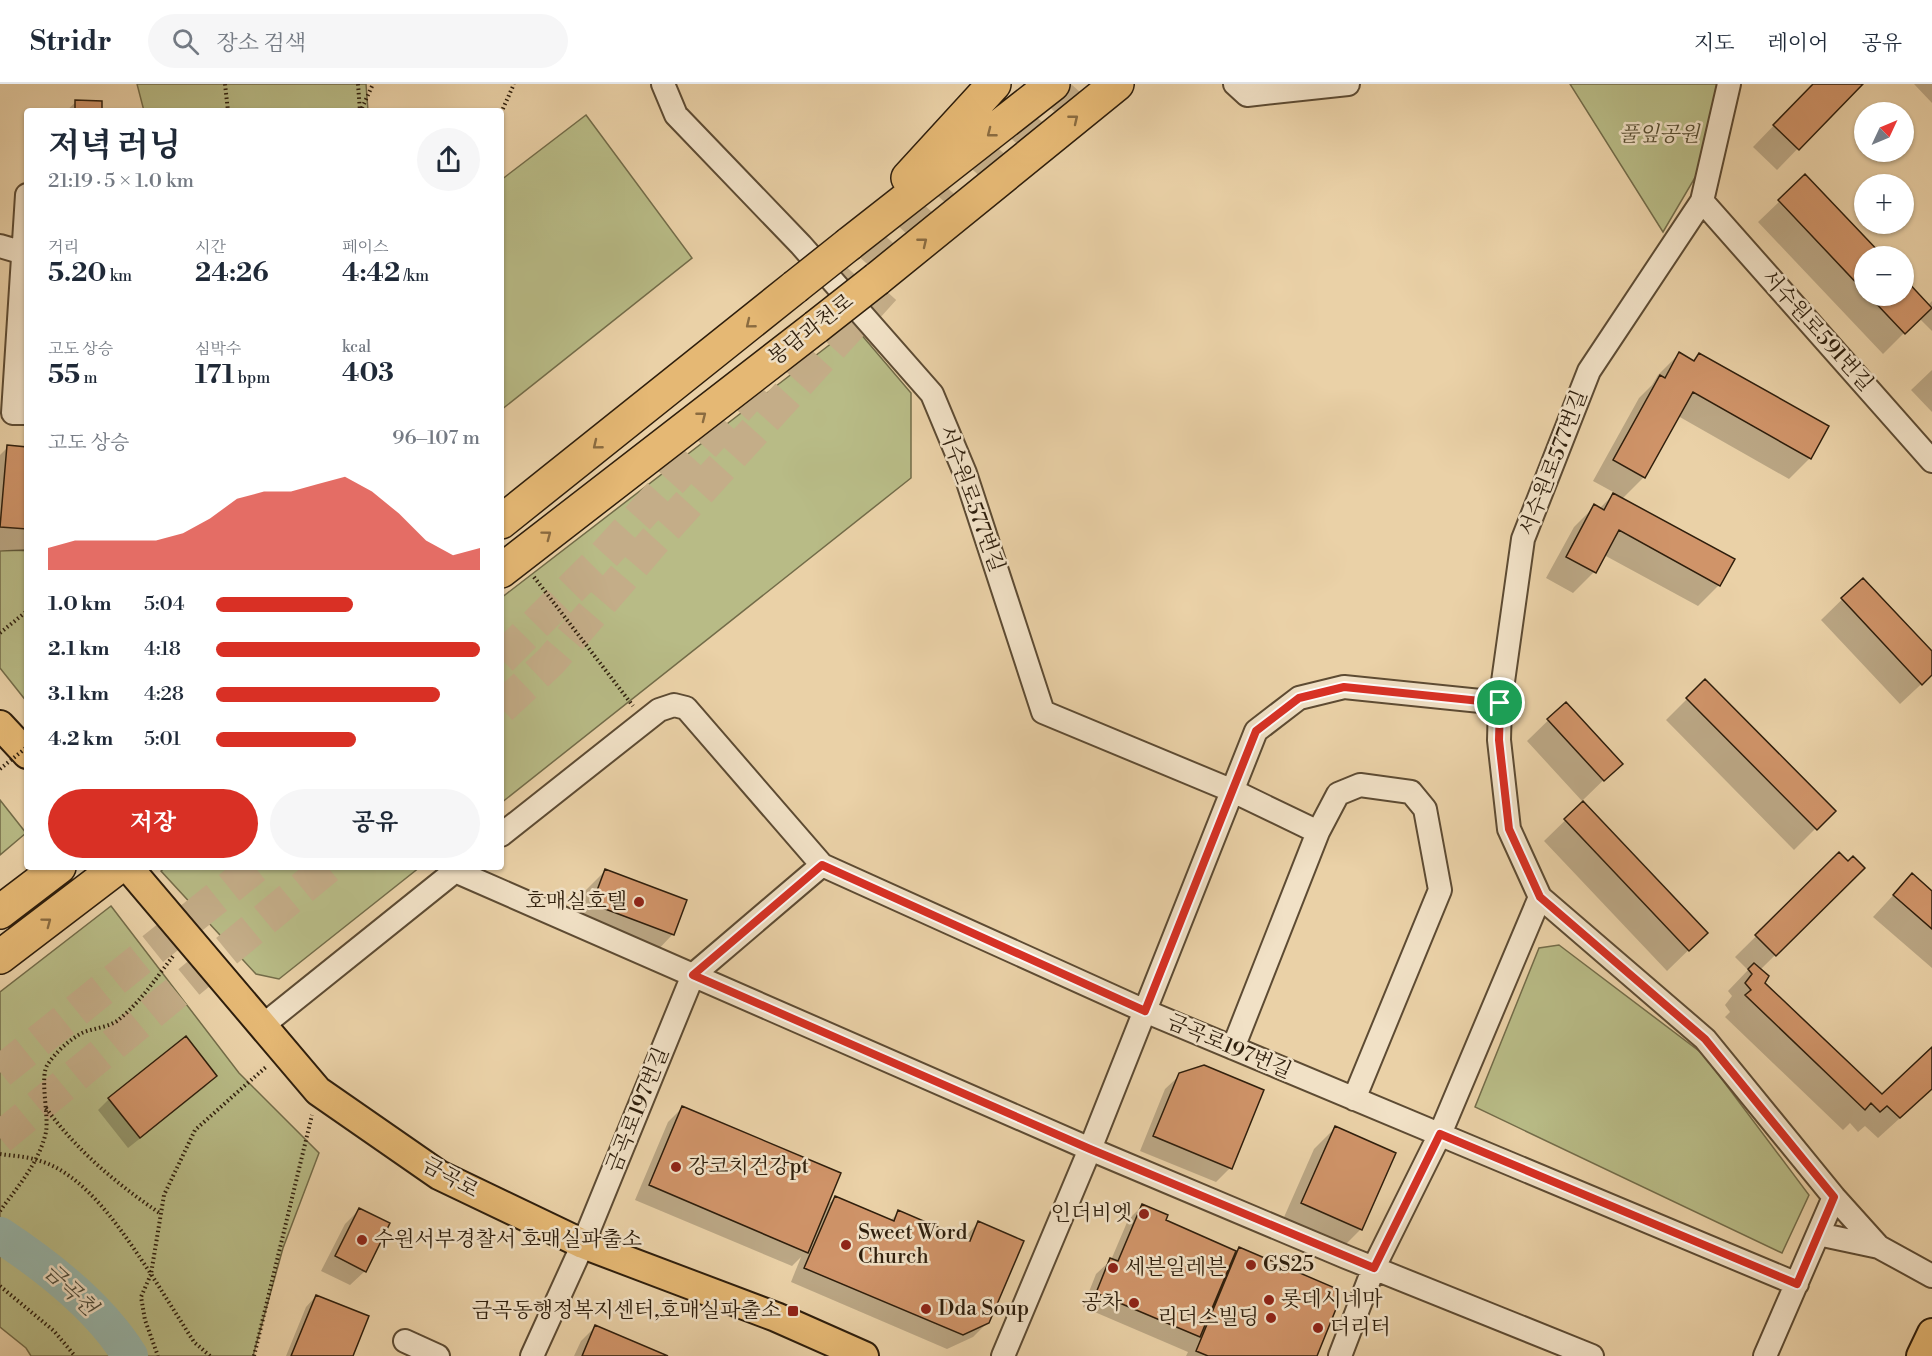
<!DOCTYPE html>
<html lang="ko">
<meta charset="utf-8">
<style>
:root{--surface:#fff;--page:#f6f6f7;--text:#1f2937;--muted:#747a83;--line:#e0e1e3;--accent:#d93025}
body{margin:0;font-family:"Libre Bodoni","Noto Serif KR",serif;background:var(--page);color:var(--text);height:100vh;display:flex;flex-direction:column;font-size:22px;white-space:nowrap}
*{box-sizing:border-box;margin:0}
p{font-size:20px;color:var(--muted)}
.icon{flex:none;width:33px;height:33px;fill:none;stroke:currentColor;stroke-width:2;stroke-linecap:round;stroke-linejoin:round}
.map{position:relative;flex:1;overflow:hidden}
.details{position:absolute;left:24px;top:24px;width:480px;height:762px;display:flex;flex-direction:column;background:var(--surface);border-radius:6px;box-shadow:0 2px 4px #0004}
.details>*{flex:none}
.needle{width:39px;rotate:46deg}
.fabs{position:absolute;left:1854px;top:18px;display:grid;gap:12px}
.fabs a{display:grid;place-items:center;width:60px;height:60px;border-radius:50%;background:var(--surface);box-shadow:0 2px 4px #0004;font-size:30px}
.pin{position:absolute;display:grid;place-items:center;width:51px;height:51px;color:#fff;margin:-26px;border:3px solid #fff;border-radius:50%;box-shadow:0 2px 6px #0007}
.round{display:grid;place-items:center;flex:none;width:63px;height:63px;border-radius:32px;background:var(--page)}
.summary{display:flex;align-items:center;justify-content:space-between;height:102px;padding:0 24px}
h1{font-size:33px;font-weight:700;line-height:45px}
.figures{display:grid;grid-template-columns:repeat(3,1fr);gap:9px;height:102px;padding:6px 24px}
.figures div{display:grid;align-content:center}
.figures b{font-size:26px;font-weight:700}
.figures small{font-size:16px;font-weight:400}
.figures p{font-size:16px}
.chart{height:168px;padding:12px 24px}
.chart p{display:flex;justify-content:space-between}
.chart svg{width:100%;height:108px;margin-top:6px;fill:var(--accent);opacity:.7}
.primary-button{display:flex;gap:12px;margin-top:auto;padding:12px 24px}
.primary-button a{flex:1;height:69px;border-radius:36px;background:var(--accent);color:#fff;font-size:24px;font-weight:700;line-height:69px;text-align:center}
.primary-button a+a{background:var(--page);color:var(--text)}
ul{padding:0 24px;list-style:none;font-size:20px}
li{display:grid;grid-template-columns:96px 72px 1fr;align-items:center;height:45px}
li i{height:15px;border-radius:8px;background:var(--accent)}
header{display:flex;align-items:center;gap:36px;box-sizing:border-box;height:84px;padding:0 30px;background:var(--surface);border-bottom:2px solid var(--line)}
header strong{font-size:28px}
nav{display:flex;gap:33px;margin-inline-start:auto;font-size:21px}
.search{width:420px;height:54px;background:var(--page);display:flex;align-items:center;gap:15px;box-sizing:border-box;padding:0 21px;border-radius:33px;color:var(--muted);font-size:22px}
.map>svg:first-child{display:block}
</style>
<header>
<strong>Stridr</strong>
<div class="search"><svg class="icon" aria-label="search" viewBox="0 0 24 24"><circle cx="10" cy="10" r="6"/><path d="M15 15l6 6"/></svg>장소 검색</div>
<nav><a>지도</a><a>레이어</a><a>공유</a></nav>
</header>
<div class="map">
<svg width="1932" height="1272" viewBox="0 0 1932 1272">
<rect width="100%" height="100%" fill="#ead1a7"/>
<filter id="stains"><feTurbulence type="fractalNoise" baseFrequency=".00333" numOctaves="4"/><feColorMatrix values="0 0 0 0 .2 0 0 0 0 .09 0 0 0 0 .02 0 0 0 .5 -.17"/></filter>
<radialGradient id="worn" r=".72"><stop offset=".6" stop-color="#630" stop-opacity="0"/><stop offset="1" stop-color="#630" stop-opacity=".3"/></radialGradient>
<path fill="#b8bb86" stroke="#736c49" stroke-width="1.5" d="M 137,0 L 366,0 L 368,27 L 144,27 Z
M 1570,0 L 1720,0 L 1703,80 L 1663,148 Z
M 586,31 L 692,174 L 501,326 L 501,96 Z
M 854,242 L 911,309 L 911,394 L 501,719 L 501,514 Z
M 27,466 L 27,618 L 0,584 L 0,467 Z
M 0,716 L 26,749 L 0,771 Z
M 166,783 L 420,783 L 279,895 L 256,890 L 161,787 Z
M 111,822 L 239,989 L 319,1069 L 283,1164 L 253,1272 L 31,1272 L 26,1264 L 0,1243 L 0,908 Z
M 1559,861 L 1703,970 L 1809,1111 L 1782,1169 L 1475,1023 L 1539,864 Z"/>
<path fill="#0003" d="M 1814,0 L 1860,0 L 1777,86 L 1753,63 Z
M 1914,0 L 1932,0 L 1932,19 Z
M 76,18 L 100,27 L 66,27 Z
M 1805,93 L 1881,172 L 1864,172 L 1864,212 L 1904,212 L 1904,197 L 1927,222 L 1932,217 L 1932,247 L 1919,234 L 1883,270 L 1758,138 Z
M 1679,270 L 1692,278 L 1699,271 L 1810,374 L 1789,395 L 1678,332 L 1644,393 L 1622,415 L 1719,501 L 1698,522 L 1604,471 L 1594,488 L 1573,509 L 1546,494 L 1574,443 L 1595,422 L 1599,425 L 1615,409 L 1593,397 L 1639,314 L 1652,301 L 1658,291 Z
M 1932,286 L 1932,328 L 1911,306 Z
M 8,363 L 27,365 L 27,468 L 0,466 L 0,371 Z
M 1862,496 L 1932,569 L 1932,590 L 1900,620 L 1821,536 Z
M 1705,597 L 1833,727 L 1794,766 L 1666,636 Z
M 1565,620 L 1621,679 L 1582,717 L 1527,657 Z
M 1583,719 L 1706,849 L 1667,887 L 1544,757 Z
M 1839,770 L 1848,779 L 1863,784 L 1760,886 L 1763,899 L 1882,1012 L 1932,965 L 1932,1005 L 1878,1054 L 1865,1042 L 1858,1048 L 1850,1039 L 1843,1046 L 1725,933 L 1730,928 L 1725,921 L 1732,912 L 1728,907 L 1748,886 L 1735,873 Z
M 605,787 L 673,850 L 652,872 L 571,841 L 584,808 Z
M 1912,791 L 1932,809 L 1932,884 L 1873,833 Z
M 186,954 L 215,992 L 205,1003 L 128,1064 L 98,1026 L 109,1015 Z
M 1180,991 L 1230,1084 L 1216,1098 L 1140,1067 L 1165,1005 Z
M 682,1024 L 825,1123 L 835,1114 L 890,1137 L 899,1128 L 963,1155 L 978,1139 L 988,1238 L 973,1253 L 947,1265 L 791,1198 L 801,1173 L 792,1182 L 635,1116 L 668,1038 Z
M 1335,1044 L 1361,1145 L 1340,1166 L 1281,1140 L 1314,1065 Z
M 1142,1122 L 1164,1137 L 1237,1168 L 1240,1165 L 1315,1272 L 1186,1272 L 1188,1268 L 1083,1223 L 1096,1190 L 1111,1176 L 1128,1136 Z
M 359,1126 L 365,1187 L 350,1201 L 321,1187 L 345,1140 Z
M 316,1212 L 352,1272 L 286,1272 L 306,1223 Z
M 595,1243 L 664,1272 L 574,1272 L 581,1257 Z"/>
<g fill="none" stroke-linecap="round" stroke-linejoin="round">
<path stroke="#98b7ac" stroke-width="36" d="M 0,1151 C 47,1182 100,1223 130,1272"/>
</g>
<path fill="#d09469" stroke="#2e1e0c" stroke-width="1.5" d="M 1813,0 L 1863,0 L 1799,66 L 1773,41 Z
M 75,16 L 102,17 L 102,27 L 75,27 Z
M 1805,90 L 1883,172 L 1864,172 L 1864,207 L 1778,116 Z
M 1904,194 L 1932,224 L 1905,250 L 1869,212 L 1904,212 Z
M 1679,268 L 1694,277 L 1699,269 L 1829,342 L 1811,375 L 1693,308 L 1645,394 L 1613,376 L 1660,291 L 1665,294 Z
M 7,361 L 27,363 L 27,445 L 0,443 Z
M 1613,409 L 1735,475 L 1720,502 L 1619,446 L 1596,489 L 1566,473 L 1594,420 L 1604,426 Z
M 1863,494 L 1932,567 L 1932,591 L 1922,601 L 1841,514 Z
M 1705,595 L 1836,727 L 1817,746 L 1686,614 Z
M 1566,618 L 1623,680 L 1604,697 L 1547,635 Z
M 1583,717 L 1708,849 L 1689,867 L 1564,735 Z
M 1839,768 L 1848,777 L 1853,772 L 1865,784 L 1776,872 L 1755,851 Z
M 605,785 L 687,816 L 674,851 L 592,820 Z
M 1912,789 L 1932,807 L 1932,845 L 1893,811 Z
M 1754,879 L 1769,892 L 1765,899 L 1882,1010 L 1932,963 L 1932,1005 L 1900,1034 L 1887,1022 L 1880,1028 L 1871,1019 L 1865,1026 L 1745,911 L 1751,906 L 1745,899 L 1752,890 L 1748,885 Z
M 186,952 L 217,992 L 140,1054 L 108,1014 Z
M 1204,981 L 1264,1006 L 1232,1085 L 1153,1052 L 1179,989 Z
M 682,1022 L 841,1089 L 808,1169 L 649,1101 Z
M 1335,1042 L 1396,1069 L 1362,1146 L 1301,1119 Z
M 835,1112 L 894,1137 L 898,1126 L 970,1157 L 978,1137 L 1024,1157 L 989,1239 L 963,1251 L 804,1184 Z
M 1142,1120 L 1168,1131 L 1166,1136 L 1236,1167 L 1200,1253 L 1096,1209 L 1110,1174 L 1118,1177 Z
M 359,1124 L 390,1139 L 366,1188 L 335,1172 Z
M 1239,1163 L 1335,1204 L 1340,1215 L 1317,1272 L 1208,1272 L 1196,1267 Z
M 316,1211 L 369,1232 L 353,1272 L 291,1272 Z
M 595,1241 L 668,1272 L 582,1272 Z"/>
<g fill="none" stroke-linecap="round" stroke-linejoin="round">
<path stroke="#c4ad88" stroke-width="33" stroke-dasharray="33 16" stroke-linecap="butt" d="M 984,96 L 1071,0
M 835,217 L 942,99
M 501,575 L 600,476 L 766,293
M 501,624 L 551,577 L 655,456 L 884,205
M 0,988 L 255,783
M 0,1054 L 328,783"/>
<defs>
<path id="minor" d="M 663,0 L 676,31 L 801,161 L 932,310 L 965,389 L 1043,628 L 1233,707 L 1318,748
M 1235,0 L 1247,11 L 1348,0
M 1729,0 L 1702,117 L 1589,287 L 1523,455 L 1500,619 L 1499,656 L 1509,745 L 1540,813 L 1705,955 L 1834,1113 L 1879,1163 L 1932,1192
M 27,111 L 13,329 L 27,329
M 1702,117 L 1932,377
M 0,162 L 27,170
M 501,751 L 659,626 L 674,621 L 686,624 L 822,781 L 1145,927 L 1797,1200
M 455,787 L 1090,1065 L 1346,1173 L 1592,1272
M 262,942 L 460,783
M 1233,964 L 1318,748 L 1338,710 L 1360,701 L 1411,708 L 1425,725 L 1440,806 L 1354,1015
M 1818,1150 L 1879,1163
M 405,1257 L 438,1272
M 532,1272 L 583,1160 L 693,891 L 822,781
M 1003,1272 L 1090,1065 L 1256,647 L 1299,614 L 1344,603 L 1500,619
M 1340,1272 L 1374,1183 L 1440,1050 L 1540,813
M 1765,1272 L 1834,1113"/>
<path id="major" d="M 0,641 L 27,670
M 128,783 L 318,1007 L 439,1091 L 583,1160 L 776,1233 L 864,1272
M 1921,1272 L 1932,1249"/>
<path id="highway" d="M 908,94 L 994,0
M 849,160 L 1053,0
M 877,195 L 1117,0
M 501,438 L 795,203
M 501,487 L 816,243
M 0,828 L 59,783
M 0,873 L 118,783"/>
</defs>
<use href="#minor" stroke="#5d4b33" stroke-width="26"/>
<use href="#major" stroke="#2e1e0c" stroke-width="32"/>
<use href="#highway" stroke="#2e1e0c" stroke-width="36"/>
<path stroke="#2e1e0c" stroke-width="4" stroke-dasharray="1.5 3" stroke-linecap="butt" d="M 225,0 L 228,27
M 358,0 L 360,27
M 362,24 L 373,0
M 501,29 L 514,0
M 534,493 L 633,622
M 0,549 L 27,527
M 46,1024 C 77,1067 118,1101 161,1130
M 0,1070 C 12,1072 25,1072 37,1076 C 86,1089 124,1150 151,1190 L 141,1213 L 145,1236 L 158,1272
M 0,1127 C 18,1102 39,1079 46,1048 C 49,1030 39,992 48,980 C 56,968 69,956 82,949 C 93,944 106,944 117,937 C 140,919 156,894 174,871
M 0,1202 L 54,1247 L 75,1272
M 210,1272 L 194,1258 L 151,1190 L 164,1111 L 195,1046 L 267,982
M 254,1272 L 312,1031"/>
<use href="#minor" stroke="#f1e1c6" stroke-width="22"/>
<use href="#major" stroke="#e5b874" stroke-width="28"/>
<use href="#highway" stroke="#e5b874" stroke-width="33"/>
<defs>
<path id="highway-bridge" d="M 795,203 L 849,160
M 816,243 L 877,195"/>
</defs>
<use href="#highway-bridge" stroke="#2e1e0c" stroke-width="36" stroke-linecap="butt"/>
<path stroke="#2e1e0c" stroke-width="4" stroke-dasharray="1.5 3" stroke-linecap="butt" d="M 0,685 L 27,663"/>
<use href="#highway-bridge" stroke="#e5b874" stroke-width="33"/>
</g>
<defs><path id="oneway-chevron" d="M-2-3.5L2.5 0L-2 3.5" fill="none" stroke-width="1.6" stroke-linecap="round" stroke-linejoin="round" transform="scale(1.5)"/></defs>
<g stroke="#8a6b40">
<use href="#oneway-chevron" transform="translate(1074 35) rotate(-39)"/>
<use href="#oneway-chevron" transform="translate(991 49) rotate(142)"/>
<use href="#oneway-chevron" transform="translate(923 158) rotate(-39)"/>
<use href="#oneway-chevron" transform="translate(750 240) rotate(141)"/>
<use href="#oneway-chevron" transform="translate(702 332) rotate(-38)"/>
<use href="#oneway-chevron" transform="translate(597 361) rotate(141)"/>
<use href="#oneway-chevron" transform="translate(547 451) rotate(-37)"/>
<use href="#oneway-chevron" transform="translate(47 838) rotate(-37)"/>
</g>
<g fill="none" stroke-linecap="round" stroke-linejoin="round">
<defs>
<path id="route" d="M 1344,603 L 1500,619 L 1499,656 L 1509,745 L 1540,813 L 1705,955 L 1834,1113 L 1797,1200 L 1440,1050 L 1374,1184 L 1090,1065 L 693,891 L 822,781 L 1145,927 L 1256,647 L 1299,614 Z"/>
</defs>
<use href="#route" stroke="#fff" stroke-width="12"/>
<use href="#route" stroke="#d93025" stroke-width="8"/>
</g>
<g fill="#8f2418" stroke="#f1e1c6" stroke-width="2">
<circle cx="639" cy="818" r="6"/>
<circle cx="676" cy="1083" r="6"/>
<circle cx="1144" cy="1130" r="6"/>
<circle cx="362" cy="1156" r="6"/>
<circle cx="846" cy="1161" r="6"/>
<circle cx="1251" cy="1181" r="6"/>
<circle cx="1113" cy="1184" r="6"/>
<circle cx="1269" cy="1216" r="6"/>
<circle cx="1134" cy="1219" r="6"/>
<circle cx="926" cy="1225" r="6"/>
<rect x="787" y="1221" width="12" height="12" rx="3"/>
<circle cx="1271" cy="1234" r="6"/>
<circle cx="1318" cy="1244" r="6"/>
</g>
<g text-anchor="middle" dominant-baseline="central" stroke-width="5" stroke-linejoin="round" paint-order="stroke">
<g font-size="21" font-style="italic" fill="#574d31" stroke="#f1e1c6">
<text x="1659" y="51">풀잎공원</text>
</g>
<g font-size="21" fill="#2e1e0c" stroke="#f1e1c6">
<text transform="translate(811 246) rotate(-38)">봉담과천로</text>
<text transform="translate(1817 247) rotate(48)">서수원로591번길</text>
<text transform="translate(1554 379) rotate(-69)">서수원로577번길</text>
<text transform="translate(971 415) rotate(70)">서수원로577번길</text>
<text transform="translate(1229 963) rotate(23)">금곡로197번길</text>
<text transform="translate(638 1026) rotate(-68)">금곡로197번길</text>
<text transform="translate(450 1094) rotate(29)">금곡로</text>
</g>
<g font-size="21" fill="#2e1e0c" stroke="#f1e1c6" text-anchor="start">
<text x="627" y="818" text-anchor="end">호매실호텔</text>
<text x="688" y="1083">강코치건강pt</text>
<text x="1132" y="1130" text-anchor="end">인더비엣</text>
<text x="858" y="1149">Sweet Word<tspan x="858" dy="24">Church</tspan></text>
<text x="374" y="1156">수원서부경찰서 호매실파출소</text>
<text x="1263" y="1181">GS25</text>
<text x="1125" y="1184">세븐일레븐</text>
<text x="1281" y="1216">롯데시네마</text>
<text x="1122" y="1219" text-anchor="end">공차</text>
<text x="938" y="1225">Dda Soup</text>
<text x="781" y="1227" text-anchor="end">금곡동행정복지센터,호매실파출소</text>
<text x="1259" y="1234" text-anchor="end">리더스빌딩</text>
<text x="1330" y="1244">더리터</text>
</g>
<g font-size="22" font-style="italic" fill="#4e4c3c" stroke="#f1e1c6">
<text transform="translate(70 1206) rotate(44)">금곡천</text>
</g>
</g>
<rect width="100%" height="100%" filter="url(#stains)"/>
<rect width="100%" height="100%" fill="url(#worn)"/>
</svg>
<div class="fabs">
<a><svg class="needle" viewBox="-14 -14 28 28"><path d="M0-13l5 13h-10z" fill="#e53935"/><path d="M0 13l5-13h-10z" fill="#747a83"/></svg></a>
<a>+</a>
<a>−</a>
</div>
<div class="pin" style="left:1500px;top:619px;background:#1e9e55"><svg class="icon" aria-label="arrive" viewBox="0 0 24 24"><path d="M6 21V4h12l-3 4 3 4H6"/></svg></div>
<section class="details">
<div class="summary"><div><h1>저녁 러닝</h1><p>21:19 · 5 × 1.0 km</p></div><a class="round"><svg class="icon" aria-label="share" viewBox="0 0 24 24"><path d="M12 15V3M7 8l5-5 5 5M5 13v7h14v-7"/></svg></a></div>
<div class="figures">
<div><p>거리</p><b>5.20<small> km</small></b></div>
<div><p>시간</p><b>24:26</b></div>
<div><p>페이스</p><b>4:42<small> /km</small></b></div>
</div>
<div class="figures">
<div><p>고도 상승</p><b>55<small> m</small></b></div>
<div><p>심박수</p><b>171<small> bpm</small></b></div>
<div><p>kcal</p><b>403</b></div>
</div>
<div class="chart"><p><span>고도 상승</span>96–107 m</p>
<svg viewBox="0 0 160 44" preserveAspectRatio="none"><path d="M0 44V35L10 32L20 32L30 32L40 32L50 29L60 23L70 15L80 12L90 12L100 9L110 6L120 12L130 21L140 32L150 38L160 35V44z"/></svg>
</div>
<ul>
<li><b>1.0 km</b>5:04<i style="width:52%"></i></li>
<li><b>2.1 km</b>4:18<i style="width:100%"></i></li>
<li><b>3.1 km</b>4:28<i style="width:85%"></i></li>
<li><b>4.2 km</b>5:01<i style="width:53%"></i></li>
</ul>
<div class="primary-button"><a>저장</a><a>공유</a></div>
</section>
</div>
